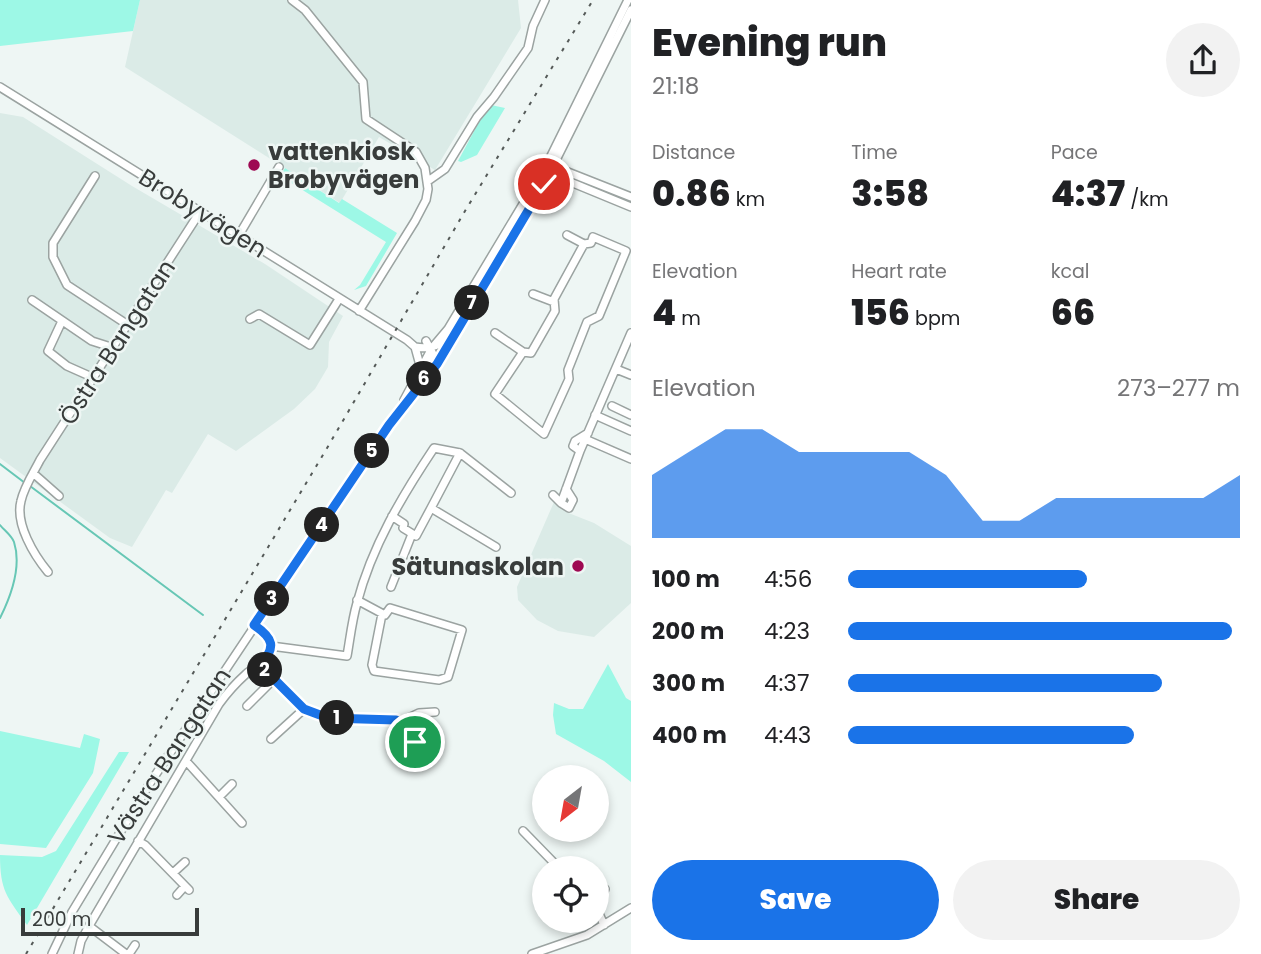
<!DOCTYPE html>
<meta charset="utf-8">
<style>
:root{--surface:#fff;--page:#f2f2f2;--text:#202124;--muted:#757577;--accent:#1a73e8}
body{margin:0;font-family:Poppins,sans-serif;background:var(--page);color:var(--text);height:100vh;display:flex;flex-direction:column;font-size:26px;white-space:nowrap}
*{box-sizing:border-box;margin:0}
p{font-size:23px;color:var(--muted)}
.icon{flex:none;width:38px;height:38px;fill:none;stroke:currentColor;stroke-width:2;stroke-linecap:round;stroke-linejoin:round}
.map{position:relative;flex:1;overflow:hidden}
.drawer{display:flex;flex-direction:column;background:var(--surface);width:630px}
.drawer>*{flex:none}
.needle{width:46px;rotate:211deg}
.tools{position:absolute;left:532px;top:765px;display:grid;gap:14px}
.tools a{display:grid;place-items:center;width:77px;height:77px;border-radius:50%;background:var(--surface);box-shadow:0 4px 10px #0003;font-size:35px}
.scale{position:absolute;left:21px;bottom:18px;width:178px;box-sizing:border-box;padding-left:7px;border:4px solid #383c3b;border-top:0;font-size:19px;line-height:24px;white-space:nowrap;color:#383c3b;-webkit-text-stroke:5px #eef6f4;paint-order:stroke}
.pin{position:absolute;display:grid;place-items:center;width:60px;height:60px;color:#fff;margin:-30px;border:4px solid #fff;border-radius:50%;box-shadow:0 2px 7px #0007}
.km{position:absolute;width:35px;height:35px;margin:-18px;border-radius:50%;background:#222;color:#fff;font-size:19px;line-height:35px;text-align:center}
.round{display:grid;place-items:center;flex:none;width:74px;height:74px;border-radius:37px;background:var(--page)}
.head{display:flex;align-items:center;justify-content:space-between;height:119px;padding:0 21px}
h1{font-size:38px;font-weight:800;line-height:52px}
.figures{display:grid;grid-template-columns:repeat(3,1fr);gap:10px;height:119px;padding:7px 21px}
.figures div{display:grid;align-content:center}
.figures b{font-size:35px;font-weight:800}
.figures small{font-size:19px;font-weight:400}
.figures p{font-size:19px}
.chart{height:196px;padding:14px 21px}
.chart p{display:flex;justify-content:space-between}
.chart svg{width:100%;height:126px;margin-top:7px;fill:var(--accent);opacity:.7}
.action{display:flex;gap:14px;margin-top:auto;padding:14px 21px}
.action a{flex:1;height:80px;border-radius:42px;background:var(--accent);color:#fff;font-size:28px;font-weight:800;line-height:80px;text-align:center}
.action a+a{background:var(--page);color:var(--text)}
ul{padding:0 21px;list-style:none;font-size:23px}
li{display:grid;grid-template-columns:112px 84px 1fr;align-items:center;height:52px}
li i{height:18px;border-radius:9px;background:var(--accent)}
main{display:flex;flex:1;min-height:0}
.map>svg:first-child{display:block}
</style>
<main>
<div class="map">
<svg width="631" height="954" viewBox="0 0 631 954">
<rect width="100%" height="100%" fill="#eef6f4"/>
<path fill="#dbebe7" d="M 140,0 L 518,0 L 521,28 L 435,170 L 379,137 L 340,203 L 125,67 Z
M 0,113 L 23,117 L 132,186 L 265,264 L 343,316 L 329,342 L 328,367 L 315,389 L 294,409 L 236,451 L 208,434 L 172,493 L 166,490 L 132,547 L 110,538 L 0,458 Z
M 554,502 L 566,512 L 594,523 L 631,546 L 631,603 L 594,637 L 558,631 L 537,620 L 518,600 L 517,587 Z"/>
<path fill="#9df8e6" d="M 0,0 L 140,0 L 133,31 L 0,46 Z
M 491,105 L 505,108 L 477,155 L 461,162 L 458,161 L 486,109 Z
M 285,168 L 339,203 L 342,199 L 397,233 L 366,286 L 354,290 L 360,285 L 386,242 L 280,176 Z
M 608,664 L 626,698 L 631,701 L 631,782 L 604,761 L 556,734 L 553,715 L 554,703 L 569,709 L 583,709 Z
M 0,731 L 80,748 L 84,734 L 100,739 L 93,773 L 46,848 L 0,844 Z
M 119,752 L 129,752 L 27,925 C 7,897 0,891 0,855 L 42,857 L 56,851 Z"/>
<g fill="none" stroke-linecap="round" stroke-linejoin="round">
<path stroke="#67c7b5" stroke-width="2" d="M 0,464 L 25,483
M 30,486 L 203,615
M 0,525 C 4,530 12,536 14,542 C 22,567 11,596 0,618"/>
<defs>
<path id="minor" d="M 292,0 L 305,10 L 363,82 L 366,119 L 416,152 L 425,168 L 428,189 L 426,200 L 415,221 L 359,311
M 0,87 L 407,340 L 415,347 L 421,369
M 550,165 L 631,197
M 546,172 L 631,207
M 95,176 L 53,243 L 53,257 L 67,285 L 128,325
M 428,181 L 445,169 L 477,117 L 494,97 L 528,48 L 533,26 L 545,0
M 239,235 L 279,167
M 533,294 L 554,302
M 32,300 L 92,341 L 114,348
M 250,319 L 259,314 L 310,345 L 339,299
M 62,321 L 48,351 L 67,366 L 94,378
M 495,333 L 523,352 L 495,394 L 544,434 L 569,379 L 568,370 L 587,322 L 599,316 L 626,251 L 593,237 L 591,243 L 584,244 L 567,235
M 426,341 L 433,354 L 429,370
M 415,347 C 431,350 441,345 452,334
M 523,352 L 531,353 L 555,311 L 554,299 L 584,244
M 616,369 L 631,375
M 404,400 L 432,348 L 448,329 L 547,164 L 628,0
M 612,406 L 631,415
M 595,415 L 631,431
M 585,439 L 631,459
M 580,451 L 573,446 L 575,441 L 588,433
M 33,473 L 59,496
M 553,495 L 561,503 L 580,451 L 631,333
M 561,503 L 569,508 L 573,500 L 566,489
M 431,508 L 460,453 L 511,493
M 392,516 L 404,524 L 403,528 L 416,536 L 431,508 L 496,547
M 48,572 C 34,555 15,524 21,501 C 24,487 34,472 40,460 L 200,212
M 391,587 L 412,534
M 357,600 L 385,615 L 390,608 L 462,630 L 448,677 L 439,680 L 374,671 L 372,665 L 382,614
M 271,646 L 347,656 C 350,639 352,620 357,603 C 372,546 402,496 434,448 L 460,453
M 260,665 L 304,709 L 328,718 L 396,720 L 410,730 L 415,742
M 247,706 L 273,680
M 400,722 L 419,713 L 435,712
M 271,739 L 304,709
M 186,761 L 242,823
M 219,797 L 232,784
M 523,831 L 559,868
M 138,841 L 145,845 L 189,890
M 173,873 L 185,862
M 177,895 L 185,886
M 597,907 L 605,889
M 597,909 L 604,925
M 89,926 L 126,954
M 52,954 L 72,912 L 150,783 L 389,425 L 446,349 L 544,184 L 631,10
M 78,954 L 81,941 L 89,926 L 219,704 C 227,693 236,683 246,674 C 250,670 255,668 260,665 C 279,650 270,636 254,625
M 129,954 L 135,945
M 532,954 L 587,935 L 631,908"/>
</defs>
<use href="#minor" stroke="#9ba3a1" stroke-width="10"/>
<use href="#minor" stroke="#fff" stroke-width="7"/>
<path stroke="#555a58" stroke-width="2" stroke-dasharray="3.5 7" stroke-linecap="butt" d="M 26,954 L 330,443 L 465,211 L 593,0"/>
</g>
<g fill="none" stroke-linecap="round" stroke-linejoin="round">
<defs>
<path id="route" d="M 415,742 L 410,730 L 396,720 L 328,718 L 304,709 L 260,665 C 277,647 273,638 254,625 L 389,425 L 437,364 L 544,184"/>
</defs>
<use href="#route" stroke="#fff" stroke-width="14"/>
<use href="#route" stroke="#1a73e8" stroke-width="9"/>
</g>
<g fill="#9e0952" stroke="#eef6f4" stroke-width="2.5">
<circle cx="254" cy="165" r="7"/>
<circle cx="578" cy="566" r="7"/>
</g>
<g text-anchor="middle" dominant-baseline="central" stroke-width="5" stroke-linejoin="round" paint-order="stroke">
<g font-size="24" font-weight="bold" fill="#383c3b" stroke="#eef6f4" text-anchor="start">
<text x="268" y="151">vattenkiosk<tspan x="268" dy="28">Brobyvägen</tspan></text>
<text x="564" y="566" text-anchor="end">Sätunaskolan</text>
</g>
<g font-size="24" fill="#383c3b" stroke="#eef6f4">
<text transform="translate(203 213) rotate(32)">Brobyvägen</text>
<text transform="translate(117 342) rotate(-57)">Östra Bangatan</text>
<text transform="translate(169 756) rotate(-57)">Västra Bangatan</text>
</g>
</g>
</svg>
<div class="tools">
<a><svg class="needle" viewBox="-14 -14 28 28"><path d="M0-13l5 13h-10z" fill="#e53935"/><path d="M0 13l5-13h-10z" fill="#757577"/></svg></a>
<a><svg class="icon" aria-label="locate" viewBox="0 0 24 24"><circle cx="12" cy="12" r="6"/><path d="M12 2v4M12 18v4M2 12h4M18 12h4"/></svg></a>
</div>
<div class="scale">200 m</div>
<div class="pin" style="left:415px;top:742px;background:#1e9e55"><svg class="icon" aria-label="arrive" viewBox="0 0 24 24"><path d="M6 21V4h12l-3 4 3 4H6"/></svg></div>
<div class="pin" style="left:544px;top:184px;background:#d93025"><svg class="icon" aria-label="check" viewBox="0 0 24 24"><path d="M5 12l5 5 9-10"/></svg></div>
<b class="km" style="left:337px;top:718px">1</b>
<b class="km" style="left:265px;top:670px">2</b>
<b class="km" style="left:272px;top:599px">3</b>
<b class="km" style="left:322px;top:525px">4</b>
<b class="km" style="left:372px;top:451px">5</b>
<b class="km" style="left:424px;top:379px">6</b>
<b class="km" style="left:472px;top:303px">7</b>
</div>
<section class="drawer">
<div class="head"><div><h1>Evening run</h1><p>21:18</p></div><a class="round"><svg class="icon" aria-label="share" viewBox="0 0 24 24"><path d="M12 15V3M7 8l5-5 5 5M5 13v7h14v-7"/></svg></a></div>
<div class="figures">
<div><p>Distance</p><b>0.86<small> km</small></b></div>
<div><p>Time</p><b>3:58</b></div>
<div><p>Pace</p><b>4:37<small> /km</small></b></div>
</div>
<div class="figures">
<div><p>Elevation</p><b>4<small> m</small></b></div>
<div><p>Heart rate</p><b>156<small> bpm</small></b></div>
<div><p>kcal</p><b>66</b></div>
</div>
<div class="chart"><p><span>Elevation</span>273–277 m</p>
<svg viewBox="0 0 160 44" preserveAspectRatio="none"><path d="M0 44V22L10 14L20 6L30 6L40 14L50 14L60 14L70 14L80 22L90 38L100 38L110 30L120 30L130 30L140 30L150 30L160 22V44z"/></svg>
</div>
<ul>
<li><b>100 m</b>4:56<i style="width:61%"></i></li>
<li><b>200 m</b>4:23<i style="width:98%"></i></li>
<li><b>300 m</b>4:37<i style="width:80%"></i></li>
<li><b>400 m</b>4:43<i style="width:73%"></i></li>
</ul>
<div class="action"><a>Save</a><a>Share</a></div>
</section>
</main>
